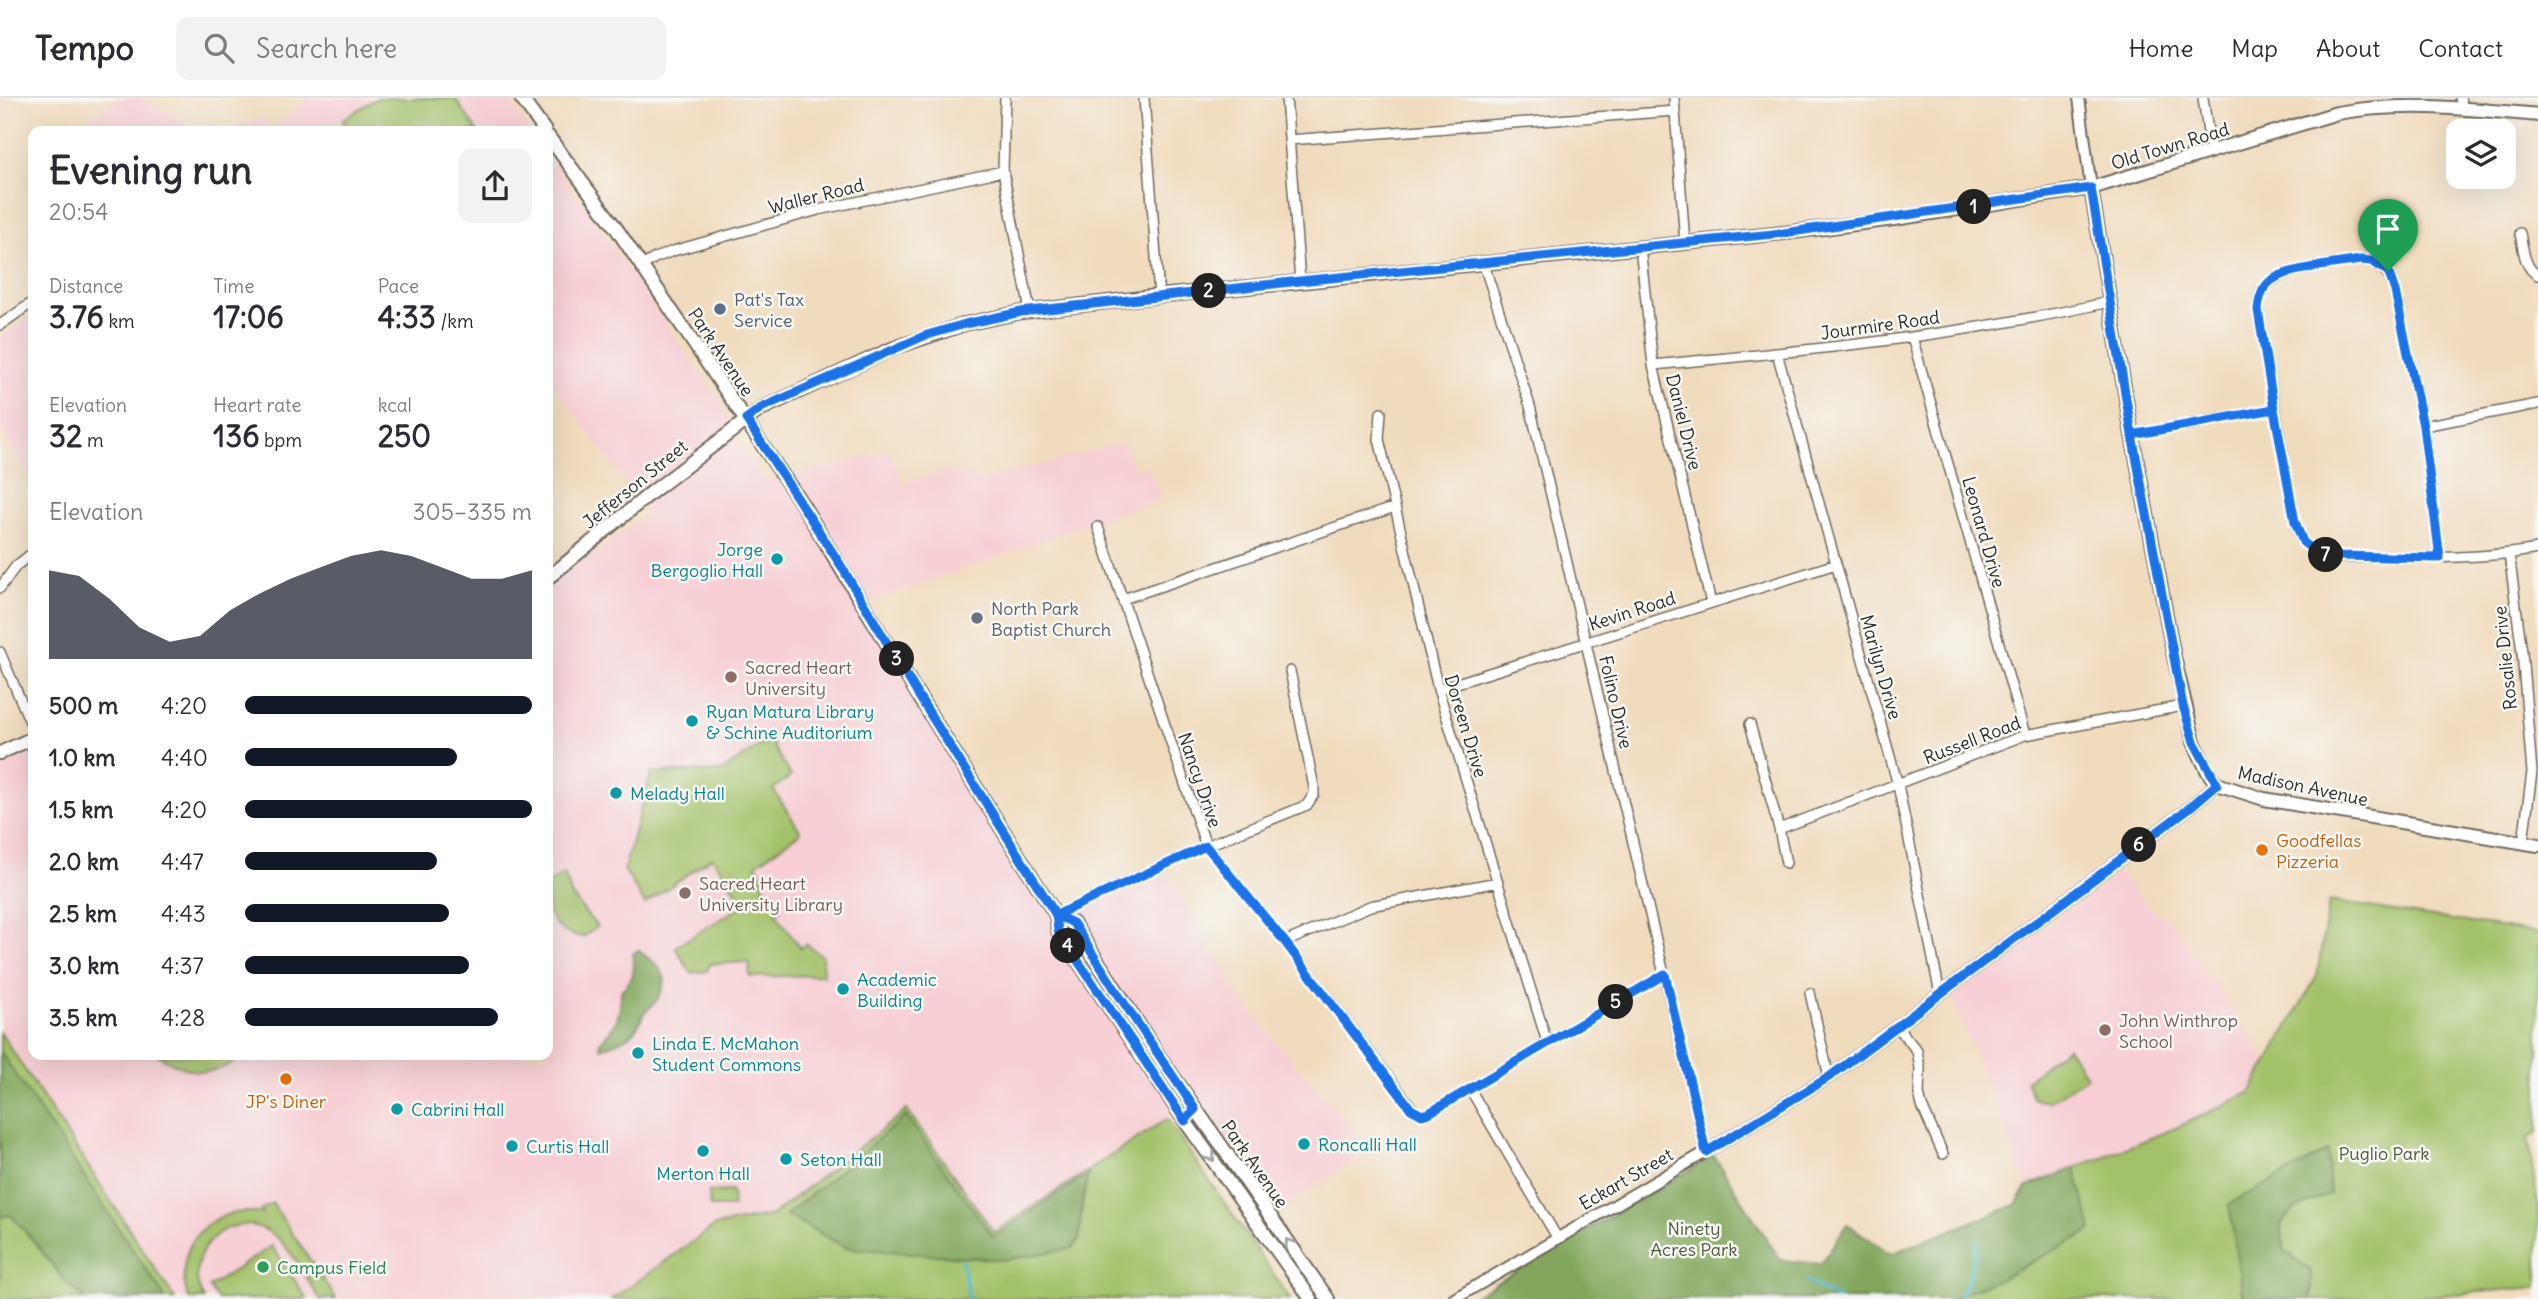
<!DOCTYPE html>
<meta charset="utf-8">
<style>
:root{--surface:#fff;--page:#f2f2f3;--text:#2b2b33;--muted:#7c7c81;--line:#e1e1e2;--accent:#111827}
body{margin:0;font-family:Delius,sans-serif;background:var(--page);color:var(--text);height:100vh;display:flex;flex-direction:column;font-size:26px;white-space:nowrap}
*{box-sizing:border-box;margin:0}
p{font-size:23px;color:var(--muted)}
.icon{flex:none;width:38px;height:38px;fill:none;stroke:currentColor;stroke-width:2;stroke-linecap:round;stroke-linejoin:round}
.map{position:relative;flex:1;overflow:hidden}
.panel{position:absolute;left:28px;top:28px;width:525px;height:934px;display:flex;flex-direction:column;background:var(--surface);border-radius:14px;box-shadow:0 7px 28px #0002}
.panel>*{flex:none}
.controls{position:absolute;left:2446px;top:21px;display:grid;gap:14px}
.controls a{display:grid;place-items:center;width:70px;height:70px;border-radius:14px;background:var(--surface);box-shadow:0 7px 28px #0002;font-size:35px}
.pin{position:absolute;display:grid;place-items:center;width:60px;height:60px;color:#fff;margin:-72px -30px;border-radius:50% 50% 50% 0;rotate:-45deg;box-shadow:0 0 7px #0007}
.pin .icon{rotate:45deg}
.km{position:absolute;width:35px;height:35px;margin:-18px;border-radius:50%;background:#222;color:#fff;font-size:19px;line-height:35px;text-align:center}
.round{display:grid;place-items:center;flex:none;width:74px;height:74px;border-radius:14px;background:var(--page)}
.headline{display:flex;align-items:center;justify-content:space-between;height:119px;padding:0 21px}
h1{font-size:38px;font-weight:800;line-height:52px}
.stats{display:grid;grid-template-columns:repeat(3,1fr);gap:10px;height:119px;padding:7px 21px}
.stats div{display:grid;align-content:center}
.stats b{font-size:30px;font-weight:800}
.stats small{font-size:19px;font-weight:400}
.stats p{font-size:19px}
.chart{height:196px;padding:14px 21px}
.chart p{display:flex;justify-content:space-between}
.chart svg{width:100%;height:126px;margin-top:7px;fill:var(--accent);opacity:.7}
ul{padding:0 21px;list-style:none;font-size:23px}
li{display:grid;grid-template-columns:112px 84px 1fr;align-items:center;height:52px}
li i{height:18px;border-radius:9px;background:var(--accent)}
header{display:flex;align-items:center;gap:42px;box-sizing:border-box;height:98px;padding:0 35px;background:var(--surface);border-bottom:2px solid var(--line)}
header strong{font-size:33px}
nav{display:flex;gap:38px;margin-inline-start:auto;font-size:24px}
.search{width:490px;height:63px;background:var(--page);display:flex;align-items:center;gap:18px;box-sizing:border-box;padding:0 24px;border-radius:14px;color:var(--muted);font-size:26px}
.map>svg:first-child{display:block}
</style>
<header>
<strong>Tempo</strong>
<div class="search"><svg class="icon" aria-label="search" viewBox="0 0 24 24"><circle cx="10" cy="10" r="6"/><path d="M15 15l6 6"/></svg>Search here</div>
<nav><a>Home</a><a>Map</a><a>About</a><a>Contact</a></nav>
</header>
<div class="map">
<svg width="2538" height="1201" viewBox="0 0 2538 1201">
<rect width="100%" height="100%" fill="#f6f6f2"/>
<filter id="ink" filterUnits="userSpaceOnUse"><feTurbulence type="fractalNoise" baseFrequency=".0143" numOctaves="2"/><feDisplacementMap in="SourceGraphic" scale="14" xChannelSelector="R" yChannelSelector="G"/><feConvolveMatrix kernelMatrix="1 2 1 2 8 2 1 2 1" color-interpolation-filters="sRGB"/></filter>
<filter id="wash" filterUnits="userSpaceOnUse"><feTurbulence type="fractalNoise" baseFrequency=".00686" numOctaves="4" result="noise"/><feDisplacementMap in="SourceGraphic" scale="28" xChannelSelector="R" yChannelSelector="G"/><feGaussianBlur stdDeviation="1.57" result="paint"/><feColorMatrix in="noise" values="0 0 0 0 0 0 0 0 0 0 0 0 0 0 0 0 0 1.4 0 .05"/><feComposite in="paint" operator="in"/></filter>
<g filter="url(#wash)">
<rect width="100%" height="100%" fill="#f1dbbd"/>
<path fill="#f7cfd4" d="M 120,0 L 142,0 L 201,33 L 80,33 L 77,28 Z
M 309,0 L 507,0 L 531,33 L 271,33 Z
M 262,19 L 271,33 L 228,33 Z
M 548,57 L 720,304 L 746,359 L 765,383 L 889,353 L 904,385 L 944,373 L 985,381 L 1123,345 L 1135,369 L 1148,370 L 1162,400 L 869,505 L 1061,822 L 1165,775 L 1200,829 L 1198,831 L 1244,904 L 1284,954 L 1370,1051 L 1264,1123 L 1191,1024 L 1184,1008 L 994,1134 L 906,1012 L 772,1117 L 715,1128 L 612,1201 L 175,1201 L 0,932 L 0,669 L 33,653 L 33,957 L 548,957 L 548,489 L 648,415 L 548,279 Z
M 33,217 L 33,387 L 0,329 L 0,240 Z
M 2119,774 L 2147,807 L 2174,827 L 2268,965 L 2250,995 L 2178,1029 L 2027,1089 L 1952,898 Z"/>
<path fill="#a3c168" stroke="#67764a" stroke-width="2" d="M 377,0 L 455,0 L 477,33 L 349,33 L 342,22 Z
M 769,641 L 791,678 L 773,691 L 801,734 L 756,766 L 764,780 L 761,783 L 780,811 L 776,815 L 800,850 L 806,846 L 822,858 L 823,877 L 750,879 L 749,864 L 710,866 L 707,873 L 691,875 L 675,849 L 745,806 L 712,759 L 645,806 L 624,771 L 651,675 L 723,673 Z
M 564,776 L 572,798 L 597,829 L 583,839 C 554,836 541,813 549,785 Z
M 2329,803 L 2538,835 L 2538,1034 L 2528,1039 L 2538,1109 L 2538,1189 L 2394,1201 L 1469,1201 L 1714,1058 L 1780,1162 L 1821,1167 L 1891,1156 L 2016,1107 L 2027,1089 L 2178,1029 L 2250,995 L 2317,878 Z
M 0,934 L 175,1201 L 0,1201 Z
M 2067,949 L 2087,979 L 2048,1004 L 2034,1001 L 2026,983 Z
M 158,957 L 246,957 C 212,980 193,978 158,957 Z
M 907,1012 L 994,1134 L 1167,1021 L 1290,1201 L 612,1201 L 715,1128 L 772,1117 Z
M 732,1093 L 733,1109 L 710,1109 L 709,1094 Z
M 272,1105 L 336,1201 L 320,1201 C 307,1182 290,1147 271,1135 C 228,1107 178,1157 204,1201 L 189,1201 C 169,1150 210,1104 263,1116 L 261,1112 Z
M 272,1148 L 307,1201 L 217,1201 L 209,1189 Z"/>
<path fill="#82a75c" stroke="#566944" stroke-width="2" d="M 638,852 L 658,868 L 665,881 C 661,897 658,903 646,913 C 641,918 640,927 635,932 C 626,942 613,946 601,950 L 600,944 C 617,927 621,917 621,893 C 632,881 637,873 632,857 Z
M 0,953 L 166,1201 L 86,1201 L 66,1185 L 36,1146 L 11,1117 L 0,1119 Z
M 906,1018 L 993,1139 L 1088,1076 L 1082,1106 L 1079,1141 L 1073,1150 L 1003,1162 L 847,1150 L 786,1117 Z
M 2328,1053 L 2330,1096 L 2295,1111 L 2281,1125 L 2284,1152 L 2311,1173 L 2311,1201 L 2243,1201 L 2229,1106 Z
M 1714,1058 L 1780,1162 L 1821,1166 L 1847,1126 L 1891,1156 L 2016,1107 L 2027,1089 L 2075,1070 L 2092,1132 L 2002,1180 L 1950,1201 L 1469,1201 Z"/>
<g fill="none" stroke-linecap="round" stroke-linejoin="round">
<path stroke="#4fbcc9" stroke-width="3.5" d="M 962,1162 L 969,1201
M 1807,1183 L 1837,1201
M 1959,1201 L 1970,1177 L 1977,1145"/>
</g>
</g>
<g filter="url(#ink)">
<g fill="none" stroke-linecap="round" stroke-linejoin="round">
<defs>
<path id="minor" d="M 1005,0 L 1003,73 L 1030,213
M 1144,0 L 1159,198
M 1286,0 L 1300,183
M 1674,0 L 1685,145
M 2203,0 L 2211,54
M 2460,0 L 2463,11
M 1289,42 L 1675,13
M 2520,135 C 2523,149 2524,171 2538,177
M 1640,149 L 1653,267 L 1711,505
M 1483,164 L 1530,308 L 1706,1054
M 642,168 L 655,160 L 673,153 L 818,112 L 1003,73
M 0,227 L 33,204
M 1912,239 L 2025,637
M 1777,255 L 1898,687 L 1940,896
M 1653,267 C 1806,253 1959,238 2109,204
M 1381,315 L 1379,341 L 1438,591 L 1547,944
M 2423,328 L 2538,306
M 2132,337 L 2274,311
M 1098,429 L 1206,748 L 1285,844 L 1415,1014 L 1422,1017 L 1429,1015 L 1665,876
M 2509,456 L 2522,554 L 2532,674 L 2523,744
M 2440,460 L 2423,328 L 2395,193 C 2389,174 2381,163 2360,162 C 2333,167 2269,169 2260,198 C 2257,207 2259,217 2260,226 L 2295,424 C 2298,437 2303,447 2316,453 C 2333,462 2356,459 2375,459 C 2432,460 2482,461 2538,451
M 0,490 L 16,468 L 31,456
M 1123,501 L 1395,409
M 0,554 L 33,631
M 1438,591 L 1836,466
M 1750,626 L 1779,731 L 1786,765
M 1779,731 L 2025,637 L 2183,608
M 1056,817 L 1206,748 L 1307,707 L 1314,696 L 1314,689 L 1290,573
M 1285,844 L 1370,808 L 1498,784
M 1810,895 L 1829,979
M 1897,928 L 1917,953 L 1920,970 L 1919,996 L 1922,1008 L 1943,1056
M 1470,991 L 1558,1141"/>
<path id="tertiary" d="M 2079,0 L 2091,90
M 1454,1201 L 1706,1054 L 1829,979 L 2189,710 L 2217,686"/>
<path id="secondary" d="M 521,0 L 545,33
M 548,38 L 616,130 L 802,406 L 920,600 L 1049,806 L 1056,817 L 1058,833 L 1185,1023 L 1311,1201
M 2091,90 L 2132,337 L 2174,559 L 2194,644 L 2208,674 L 2217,686 L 2264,701 L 2538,747
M 548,480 L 652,394 L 761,311 L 894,250 L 965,226 L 1022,214 L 1159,198 L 1784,135 L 1894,121 L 2091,90 L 2337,15 C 2404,3 2471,11 2538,17
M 0,655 L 33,640
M 1056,817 L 1073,825 L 1159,958 L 1328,1201"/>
</defs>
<use href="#minor" stroke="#70695e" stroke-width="12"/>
<use href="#tertiary" stroke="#70695e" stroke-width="14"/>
<use href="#secondary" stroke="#70695e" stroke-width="16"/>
<use href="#minor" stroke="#fff" stroke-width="9"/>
<use href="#tertiary" stroke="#fff" stroke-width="10"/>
<use href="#secondary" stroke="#fff" stroke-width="12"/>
</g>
<defs><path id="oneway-chevron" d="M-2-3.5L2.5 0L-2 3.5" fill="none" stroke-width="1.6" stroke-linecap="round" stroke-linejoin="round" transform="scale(1.75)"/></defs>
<g stroke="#a0a0a0">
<use href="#oneway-chevron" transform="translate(1211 1059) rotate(54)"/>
<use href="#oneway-chevron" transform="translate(1289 1145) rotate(-125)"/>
</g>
</g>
<g fill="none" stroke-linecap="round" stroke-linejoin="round" filter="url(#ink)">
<defs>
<path id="route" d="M 2388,173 L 2371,163 L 2360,162 C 2338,166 2289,170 2272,182 C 2262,189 2259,200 2258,212 L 2274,311 L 2132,337 L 2091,90 L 1784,135 L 1300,183 L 1021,214 L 965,226 L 924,238 L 761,310 L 746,321 L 840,466 L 920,600 L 1056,817 L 1073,825 L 1118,896 L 1195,1011 L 1185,1023 L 1058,833 L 1056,817 L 1206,748 L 1285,844 L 1411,1011 L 1422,1017 L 1429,1015 L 1665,876 L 1706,1054 L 1829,979 L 2189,710 L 2217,686 L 2194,644 L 2183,608 L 2132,337 L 2274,311 L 2295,424 L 2303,444 L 2313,452 L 2336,458 L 2440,460 L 2423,328 L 2395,193 L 2388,173"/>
</defs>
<use href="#route" stroke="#fff" stroke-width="14"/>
<use href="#route" stroke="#1a73e8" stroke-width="9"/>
</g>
<circle fill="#5c6f8a" stroke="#f6f6f2" stroke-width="2.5" cx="720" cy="211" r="7"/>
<g fill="#0f9aa8" stroke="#f6f6f2" stroke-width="2.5">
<circle cx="777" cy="461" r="7"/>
<circle cx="692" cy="623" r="7"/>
<circle cx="616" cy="695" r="7"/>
<circle cx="843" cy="891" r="7"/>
<circle cx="638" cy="955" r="7"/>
<circle cx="397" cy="1011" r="7"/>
<circle cx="1304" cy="1046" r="7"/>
<circle cx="512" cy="1048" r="7"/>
<circle cx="703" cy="1053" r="7"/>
<circle cx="786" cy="1061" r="7"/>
</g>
<circle fill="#6b7280" stroke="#f6f6f2" stroke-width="2.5" cx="977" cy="520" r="7"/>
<g fill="#8d6e63" stroke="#f6f6f2" stroke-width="2.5">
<circle cx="731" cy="579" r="7"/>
<circle cx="685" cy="795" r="7"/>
<circle cx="2105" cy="932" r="7"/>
</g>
<g fill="#e8710a" stroke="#f6f6f2" stroke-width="2.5">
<circle cx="2262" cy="752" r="7"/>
<circle cx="286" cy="981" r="7"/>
</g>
<circle fill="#2e9e5b" stroke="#f6f6f2" stroke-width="2.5" cx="263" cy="1169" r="7"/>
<g text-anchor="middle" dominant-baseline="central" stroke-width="5" stroke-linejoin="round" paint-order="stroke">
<g font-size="18" fill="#2b2b2b" stroke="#f6f6f2">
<text transform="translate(2170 48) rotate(-17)">Old Town Road</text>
<text transform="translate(816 98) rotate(-14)">Waller Road</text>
<text transform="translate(1880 227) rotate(-8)">Jourmire Road</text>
<text transform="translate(721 254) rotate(56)">Park Avenue</text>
<text transform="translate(1684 324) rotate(76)">Daniel Drive</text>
<text transform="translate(635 386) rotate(-39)">Jefferson Street</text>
<text transform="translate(1984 434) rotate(74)">Leonard Drive</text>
<text transform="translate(1632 513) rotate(-18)">Kevin Road</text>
<text transform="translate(2505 560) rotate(-96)">Rosalie Drive</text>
<text transform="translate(1881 569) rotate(74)">Marilyn Drive</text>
<text transform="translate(1616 604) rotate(77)">Folino Drive</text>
<text transform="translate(1466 628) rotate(73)">Doreen Drive</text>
<text transform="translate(1972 642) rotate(-21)">Russell Road</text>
<text transform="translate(1200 682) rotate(71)">Nancy Drive</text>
<text transform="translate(2303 688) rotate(12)">Madison Avenue</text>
<text transform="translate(1255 1066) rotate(55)">Park Avenue</text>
<text transform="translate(1626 1081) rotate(-30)">Eckart Street</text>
</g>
<g font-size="18" fill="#4e5e75" stroke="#f6f6f2" text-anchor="start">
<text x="734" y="201">Pat's Tax<tspan x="734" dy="21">Service</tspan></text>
</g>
<g font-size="18" fill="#0d838f" stroke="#f6f6f2" text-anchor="start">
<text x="763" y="451" text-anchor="end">Jorge<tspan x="763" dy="21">Bergoglio Hall</tspan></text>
<text x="706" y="613">Ryan Matura Library<tspan x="706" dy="21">&amp; Schine Auditorium</tspan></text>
<text x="630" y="695">Melady Hall</text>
<text x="857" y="881">Academic<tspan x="857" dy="21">Building</tspan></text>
<text x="652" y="945">Linda E. McMahon<tspan x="652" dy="21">Student Commons</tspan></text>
<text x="411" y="1011">Cabrini Hall</text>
<text x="1318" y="1046">Roncalli Hall</text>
<text x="526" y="1048">Curtis Hall</text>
<text x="800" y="1061">Seton Hall</text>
<text x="703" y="1075" text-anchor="middle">Merton Hall</text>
</g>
<g font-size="18" fill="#5b616d" stroke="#f6f6f2" text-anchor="start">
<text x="991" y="510">North Park<tspan x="991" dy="21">Baptist Church</tspan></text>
</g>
<g font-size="18" fill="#785e54" stroke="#f6f6f2" text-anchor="start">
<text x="745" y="569">Sacred Heart<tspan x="745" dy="21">University</tspan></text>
<text x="699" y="785">Sacred Heart<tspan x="699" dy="21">University Library</tspan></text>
<text x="2119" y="922">John Winthrop<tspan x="2119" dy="21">School</tspan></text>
</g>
<g font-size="18" fill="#c56008" stroke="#f6f6f2" text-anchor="start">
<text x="2276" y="742">Goodfellas<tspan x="2276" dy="21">Pizzeria</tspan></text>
<text x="286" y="1003" text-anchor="middle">JP's Diner</text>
</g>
<g font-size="18" fill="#4f583d" stroke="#f6f6f2">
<text x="2384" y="1055">Puglio Park</text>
<text x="1694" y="1130">Ninety<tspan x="1694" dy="21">Acres Park</tspan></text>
</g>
<g font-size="18" fill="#27864d" stroke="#f6f6f2" text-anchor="start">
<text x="277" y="1169">Campus Field</text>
</g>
</g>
</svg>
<div class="controls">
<a><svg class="icon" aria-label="layers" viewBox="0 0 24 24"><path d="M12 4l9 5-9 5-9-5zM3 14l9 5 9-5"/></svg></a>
</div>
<div class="pin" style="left:2388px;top:173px;background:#1e9e55"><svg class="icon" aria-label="arrive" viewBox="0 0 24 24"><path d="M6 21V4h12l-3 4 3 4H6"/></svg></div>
<b class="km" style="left:1974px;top:109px">1</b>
<b class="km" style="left:1209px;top:193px">2</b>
<b class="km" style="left:897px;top:561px">3</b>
<b class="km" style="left:1068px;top:848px">4</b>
<b class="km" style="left:1616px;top:904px">5</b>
<b class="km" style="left:2139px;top:747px">6</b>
<b class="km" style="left:2326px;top:457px">7</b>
<section class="panel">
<div class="headline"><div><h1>Evening run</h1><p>20:54</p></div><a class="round"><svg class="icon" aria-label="share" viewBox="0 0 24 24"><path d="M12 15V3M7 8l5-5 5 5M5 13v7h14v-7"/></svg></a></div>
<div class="stats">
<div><p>Distance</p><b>3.76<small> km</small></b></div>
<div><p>Time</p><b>17:06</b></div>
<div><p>Pace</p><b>4:33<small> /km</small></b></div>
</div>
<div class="stats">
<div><p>Elevation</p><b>32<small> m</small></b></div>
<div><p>Heart rate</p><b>136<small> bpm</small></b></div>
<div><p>kcal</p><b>250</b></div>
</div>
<div class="chart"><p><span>Elevation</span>305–335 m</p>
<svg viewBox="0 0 160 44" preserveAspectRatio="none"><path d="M0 44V13L10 15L20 23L30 33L40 38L50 36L60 27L70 21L80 16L90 12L100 8L110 6L120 8L130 12L140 16L150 16L160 13V44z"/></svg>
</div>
<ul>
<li><b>500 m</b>4:20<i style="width:100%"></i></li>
<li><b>1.0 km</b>4:40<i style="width:74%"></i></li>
<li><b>1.5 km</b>4:20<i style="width:100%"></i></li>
<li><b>2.0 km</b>4:47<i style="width:67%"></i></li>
<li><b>2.5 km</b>4:43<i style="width:71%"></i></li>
<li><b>3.0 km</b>4:37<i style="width:78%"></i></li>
<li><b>3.5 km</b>4:28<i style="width:88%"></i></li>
</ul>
</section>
</div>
